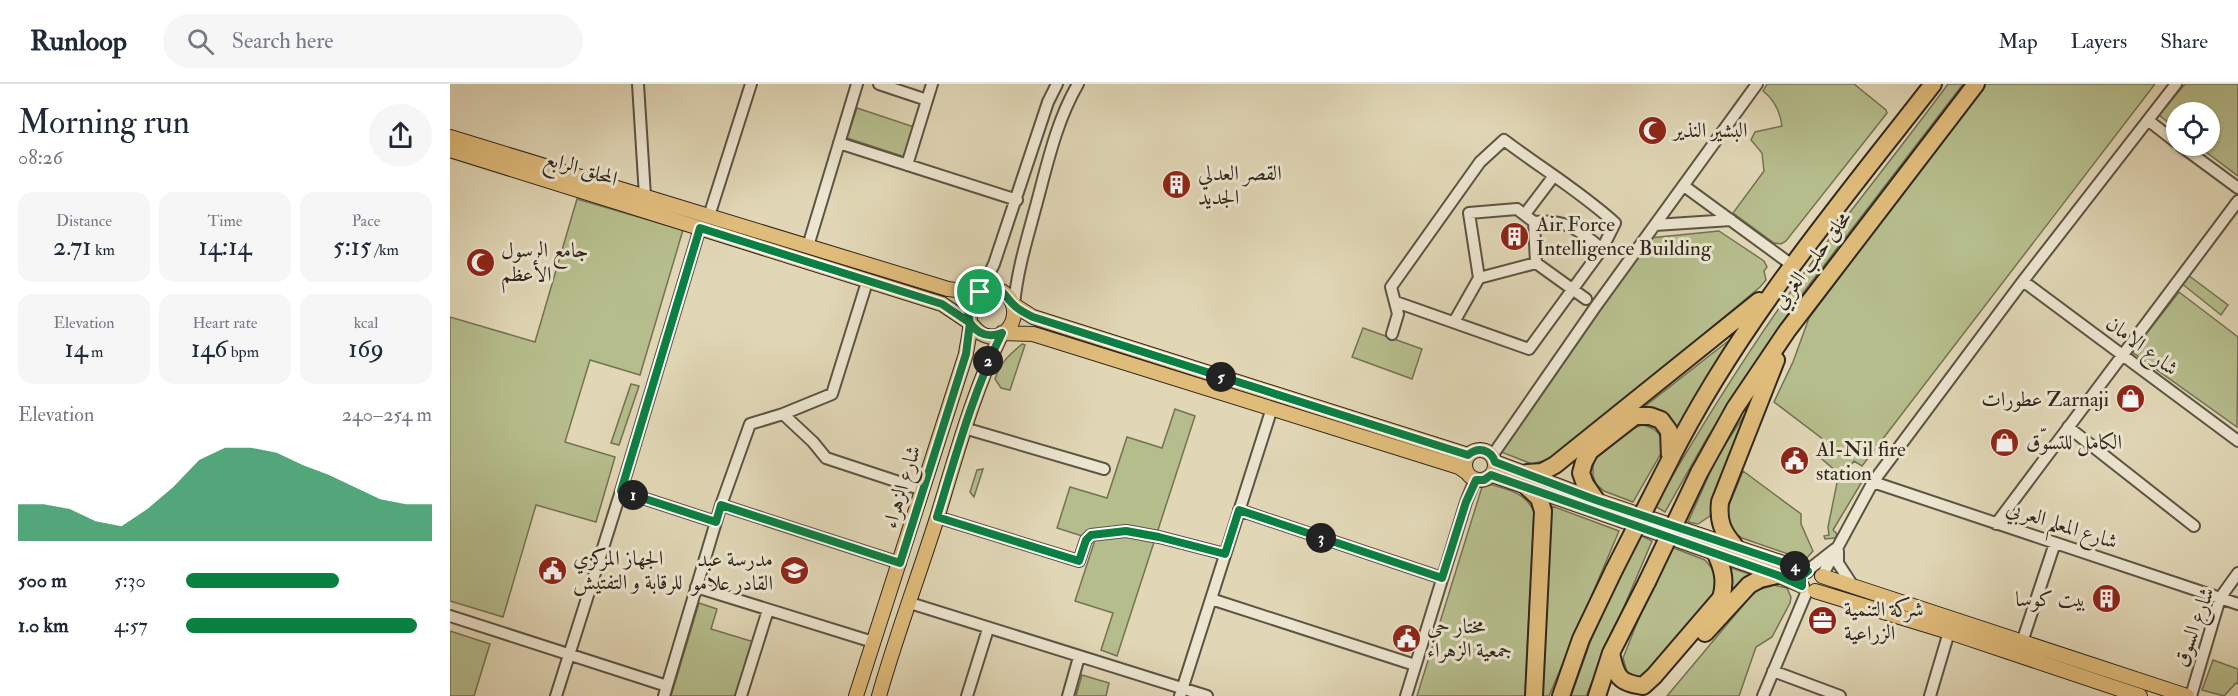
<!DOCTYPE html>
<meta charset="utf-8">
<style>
:root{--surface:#fff;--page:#f6f6f7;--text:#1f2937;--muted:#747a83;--line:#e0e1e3;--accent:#0b8043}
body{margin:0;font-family:"IM FELL Double Pica",Amiri,serif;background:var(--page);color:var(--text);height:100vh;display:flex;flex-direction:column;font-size:22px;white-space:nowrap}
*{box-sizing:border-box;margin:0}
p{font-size:20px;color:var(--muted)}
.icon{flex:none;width:33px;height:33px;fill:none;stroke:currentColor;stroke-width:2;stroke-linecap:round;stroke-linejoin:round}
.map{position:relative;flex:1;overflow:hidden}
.panel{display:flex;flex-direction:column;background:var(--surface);width:450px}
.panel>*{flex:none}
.tools{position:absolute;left:1716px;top:18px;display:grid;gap:12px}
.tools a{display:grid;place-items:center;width:54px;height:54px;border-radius:50%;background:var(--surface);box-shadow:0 2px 4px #0004;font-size:30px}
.pin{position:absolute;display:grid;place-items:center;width:51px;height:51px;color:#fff;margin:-26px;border:3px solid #fff;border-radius:50%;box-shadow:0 2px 6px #0007}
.km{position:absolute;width:30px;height:30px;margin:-15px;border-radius:50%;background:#222;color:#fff;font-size:16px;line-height:30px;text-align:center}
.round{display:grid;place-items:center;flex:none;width:63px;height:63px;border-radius:32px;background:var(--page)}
.overview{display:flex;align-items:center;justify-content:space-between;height:102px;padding:0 18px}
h1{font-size:33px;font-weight:600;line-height:45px}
.stats{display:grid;grid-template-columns:repeat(3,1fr);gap:9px;height:102px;padding:6px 18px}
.stats div{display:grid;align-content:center;border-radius:15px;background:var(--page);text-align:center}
.stats b{font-size:26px;font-weight:600}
.stats small{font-size:16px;font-weight:400}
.stats p{font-size:16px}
.chart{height:168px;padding:12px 18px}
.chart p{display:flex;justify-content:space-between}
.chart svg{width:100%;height:108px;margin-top:6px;fill:var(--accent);opacity:.7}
ul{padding:0 18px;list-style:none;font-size:20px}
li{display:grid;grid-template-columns:96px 72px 1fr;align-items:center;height:45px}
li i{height:15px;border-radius:8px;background:var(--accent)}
header{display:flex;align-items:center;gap:36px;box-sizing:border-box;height:84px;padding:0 30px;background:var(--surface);border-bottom:2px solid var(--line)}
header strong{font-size:28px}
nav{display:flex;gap:33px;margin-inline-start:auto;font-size:21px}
.search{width:420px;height:54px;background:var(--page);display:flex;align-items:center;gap:15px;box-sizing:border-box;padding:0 21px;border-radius:33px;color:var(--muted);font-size:22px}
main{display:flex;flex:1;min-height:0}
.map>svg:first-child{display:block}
</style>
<header>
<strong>Runloop</strong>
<div class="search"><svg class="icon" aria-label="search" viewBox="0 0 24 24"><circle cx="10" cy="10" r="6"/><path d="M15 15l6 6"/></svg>Search here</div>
<nav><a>Map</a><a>Layers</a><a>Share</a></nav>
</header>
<main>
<section class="panel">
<div class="overview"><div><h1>Morning run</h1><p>08:26</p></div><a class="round"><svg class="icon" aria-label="share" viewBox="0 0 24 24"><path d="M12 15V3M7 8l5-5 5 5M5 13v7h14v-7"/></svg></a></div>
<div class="stats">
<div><p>Distance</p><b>2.71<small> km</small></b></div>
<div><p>Time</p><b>14:14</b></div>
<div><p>Pace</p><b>5:15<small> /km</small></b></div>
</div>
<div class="stats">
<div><p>Elevation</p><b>14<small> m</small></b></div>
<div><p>Heart rate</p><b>146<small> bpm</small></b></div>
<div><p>kcal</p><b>169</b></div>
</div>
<div class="chart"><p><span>Elevation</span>240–254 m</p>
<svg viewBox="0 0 160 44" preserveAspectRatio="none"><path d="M0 44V29L10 29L20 31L30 36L40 38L50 31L60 22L70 11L80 6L90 6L100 8L110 13L120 17L130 22L140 27L150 29L160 29V44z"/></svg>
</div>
<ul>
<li><b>500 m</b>5:30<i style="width:62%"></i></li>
<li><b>1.0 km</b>4:57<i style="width:94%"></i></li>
</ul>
</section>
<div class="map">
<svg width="1788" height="612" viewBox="0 0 1788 612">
<rect width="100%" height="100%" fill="#e1d7b6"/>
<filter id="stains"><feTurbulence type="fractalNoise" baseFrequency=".00333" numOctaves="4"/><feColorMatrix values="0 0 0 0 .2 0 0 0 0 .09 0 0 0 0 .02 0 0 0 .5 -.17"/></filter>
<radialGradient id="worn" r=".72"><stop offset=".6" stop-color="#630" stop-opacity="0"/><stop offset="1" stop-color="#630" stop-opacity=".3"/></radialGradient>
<path fill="#b6bd8c" stroke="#737254" stroke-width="1.5" d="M 1317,0 L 1404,0 L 1436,26 L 1437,29 L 1336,157 L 1331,160 L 1324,159 L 1283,129 L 1314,87 L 1312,69 L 1301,56 L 1305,48 L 1332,42 C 1330,27 1325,16 1313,7 Z
M 1498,0 L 1513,0 L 1346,218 L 1257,354 L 1215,428 L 1205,422 C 1255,335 1308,250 1368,170 C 1411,113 1456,57 1498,0 Z
M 1534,0 L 1705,0 L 1412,382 L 1404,377 L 1398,385 L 1413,396 L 1383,446 L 1387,450 L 1385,454 L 1375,455 L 1374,452 L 1379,451 L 1378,443 L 1388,394 L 1387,388 L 1366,370 L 1374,356 L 1324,318 L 1343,278 L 1359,234 Z
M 1735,0 L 1788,0 L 1788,92 L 1748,62 L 1760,62 L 1760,28 L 1726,28 L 1726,45 L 1709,31 Z
M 407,24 L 464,43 L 455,73 L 397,54 Z
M 127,115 L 233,146 L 190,291 L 140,276 L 115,358 L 165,373 L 146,438 L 86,421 L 53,533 L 0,517 L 0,233 L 85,258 Z
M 1269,147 L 1314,177 L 1317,183 L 1314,187 L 1316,196 L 1310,203 L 1107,373 L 1082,380 L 1051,368 L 1199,154 Z
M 1738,191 L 1778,221 L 1771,231 L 1731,199 Z
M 1729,208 L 1788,253 L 1787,343 L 1682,268 Z
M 913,244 L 972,265 L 962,295 L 902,273 Z
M 1287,250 L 1225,348 L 1189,327 Z
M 572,260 L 575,261 L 560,306 L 551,304 L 545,295 C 550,279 559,271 572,260 Z
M 1316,297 L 1260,432 L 1248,440 L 1238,438 L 1266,375 Z
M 181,300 L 189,302 L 169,361 L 161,359 Z
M 725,325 L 745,332 L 667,572 L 651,566 L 663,529 L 625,517 L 645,456 L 607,444 L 620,403 L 657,414 L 677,353 L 712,364 Z
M 1192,341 C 1206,344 1212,350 1214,364 L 1183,418 L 1154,407 L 1146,400 L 1143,391 L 1143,382 L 1145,375 L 1179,346 Z
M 533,385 L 524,413 L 520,408 L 527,386 Z
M 1293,387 L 1351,430 L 1351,440 L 1363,467 L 1355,476 L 1292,454 L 1283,448 L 1279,442 L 1277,426 Z
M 1037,399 C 1058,406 1073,407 1084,427 L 1075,612 L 967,612 L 1032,403 Z
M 1102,422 L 1169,447 L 1099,612 L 1091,612 Z
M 1188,450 L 1202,457 L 1136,612 L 1121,612 L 1141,556 Z
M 1221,463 L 1255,476 L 1265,488 L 1268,512 L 1197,591 L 1189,594 L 1177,588 L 1173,574 L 1198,511 Z
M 1275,482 L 1306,492 L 1278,515 Z
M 1324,501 L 1337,504 L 1341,513 L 1340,519 L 1322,553 L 1306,563 L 1289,612 L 1217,612 L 1300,513 L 1308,506 Z
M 249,519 L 267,525 L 261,545 L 304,558 L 288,612 L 221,612 Z
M 0,547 L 40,560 L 24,612 L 0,612 Z
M 1763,576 L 1788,585 L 1788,600 L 1786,599 L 1774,612 L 1752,606 Z
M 632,591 L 659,599 L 656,612 L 626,612 Z"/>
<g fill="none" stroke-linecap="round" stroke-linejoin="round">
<defs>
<path id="minor" d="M 188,0 L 195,112
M 429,0 L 477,16
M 1699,37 L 1726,58
M 389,59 L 567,116
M 1731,62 L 1788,104
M 457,81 L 482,0
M 1234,102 L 1342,181
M 1067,125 L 1084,138 L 1086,179 L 1029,194 L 1019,129 Z
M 1075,130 L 1103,93
M 259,132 L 301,0
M 1084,138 C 1116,135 1128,145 1152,165
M 1205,141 L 1281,136
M 358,162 L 407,0
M 1086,179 L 1136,215
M 1573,197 L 1788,357
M 530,208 L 544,180 L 598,18 L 607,0
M 564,221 C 567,186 578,152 587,118 C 598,77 607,36 628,0
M 1004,238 L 1029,194
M 942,250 L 948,230 L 941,203 L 1030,78 L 1054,56 C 1091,84 1131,108 1165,139 L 1152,165 L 1079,265 L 946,218
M 333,330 L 363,358 L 376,374 L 473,406
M 1618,343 L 1744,442
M 514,344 L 654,385
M 1042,372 L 1146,222 L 1307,0
M 1423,398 L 1788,520
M 171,407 L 266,438
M 271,421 L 450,479
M 789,426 L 992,494
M 487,433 L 629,477 L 636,456 L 641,451 L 676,447 L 709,453 L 775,470
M 1546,440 L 1788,117
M 1388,467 L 1388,479 L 1403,502
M 1357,487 L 1385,465
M 1372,492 L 1423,398 L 1573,197 L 1726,0
M 246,503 L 423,558
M 761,515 L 965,581
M 460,519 L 757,612
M 0,532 L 217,602
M 1572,558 L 1605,459
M 1323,587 L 1390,612
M 106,612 L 171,407 L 250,144
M 214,612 L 271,421 L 300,340 L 333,330 L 382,310 L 417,198
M 291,612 L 318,526
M 517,612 L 538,545
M 618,612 L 629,573
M 730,612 L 822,324
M 956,612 L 1016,418 L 1025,396
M 1313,612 L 1357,507
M 1480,612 L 1499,548
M 1741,612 L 1770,514 L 1788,489"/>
<path id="major" d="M 0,53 L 498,205 C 508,206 521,209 531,208 C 537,207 542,204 549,206 C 575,216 565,257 537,252 C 528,250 525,243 519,238 C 510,232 501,226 492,220 L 0,66
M 564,221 L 583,233 L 1018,371
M1015 381a15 15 0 1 1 30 0a15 15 0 1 1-30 0Z
M 1045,378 L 1146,416 L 1357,487
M 1042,391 L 1327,491 L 1352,502
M 1372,492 L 1737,612
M 1365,507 L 1499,548 L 1690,612
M 406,612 L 516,270 C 517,261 520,251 520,242 C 521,225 513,221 530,208
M 429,612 C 446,552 468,494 487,434 C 506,372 523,308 552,249 L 583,250 L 1009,383 L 1016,388"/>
<path id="highway" d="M 1220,376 C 1289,239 1389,121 1483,0
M 1077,389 L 1092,388 L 1105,381 L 1309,217
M 1249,389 L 1285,324 L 1337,247 L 1526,0
M 1077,403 L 1089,414 L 1093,427 L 1084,612
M 1146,416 L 1135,400 L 1131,389 L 1134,378 L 1140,367 L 1185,332 L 1200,332 L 1211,336 L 1219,347 L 1220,373
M 1284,461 C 1272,447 1268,437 1270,418 L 1326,276
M 1255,549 L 1299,501 L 1310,495 L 1327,491
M 1161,569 C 1166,593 1169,599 1193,602 L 1204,592 L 1271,514 C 1276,498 1273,485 1266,470
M 1111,612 L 1131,555 L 1164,486
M 1147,612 L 1161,569 L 1197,498"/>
</defs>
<use href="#minor" stroke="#5c5443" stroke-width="14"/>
<use href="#major" stroke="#30281d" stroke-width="16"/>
<use href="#highway" stroke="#30281d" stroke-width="20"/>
<use href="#minor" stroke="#ece5d0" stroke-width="10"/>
<use href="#major" stroke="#e0bc7b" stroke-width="14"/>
<use href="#highway" stroke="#e0bc7b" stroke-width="16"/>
<defs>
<path id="highway-bridge" d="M 1164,486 L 1220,376
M 1197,498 L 1249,389"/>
</defs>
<use href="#highway-bridge" stroke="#30281d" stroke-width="20" stroke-linecap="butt"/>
<use href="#highway-bridge" stroke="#e0bc7b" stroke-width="16"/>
</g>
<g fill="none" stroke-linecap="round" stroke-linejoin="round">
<defs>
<path id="route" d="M 530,208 C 519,216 516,226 520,239 L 492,220 L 250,144 L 171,407 L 266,438 L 271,421 L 450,479 L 516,270 L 520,239 C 529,251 539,254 552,249 C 523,308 506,371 487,433 L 629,477 L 636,456 L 641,451 L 676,447 L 709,453 L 775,470 L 789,426 L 992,494 L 1016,418 L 1026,396 L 1034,396 L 1041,391 L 1327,491 L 1352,502 L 1352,492 L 1358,487 L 1146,416 L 1045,378 C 1041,366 1029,362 1018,371 L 583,233 C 577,230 571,227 566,223 C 553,212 554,199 530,208"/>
</defs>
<use href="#route" stroke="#fff" stroke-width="12"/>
<use href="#route" stroke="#0b8043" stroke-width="8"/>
</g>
<defs>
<symbol id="mosque-disc" viewBox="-11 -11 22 22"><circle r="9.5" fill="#8f2418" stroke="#ece5d0"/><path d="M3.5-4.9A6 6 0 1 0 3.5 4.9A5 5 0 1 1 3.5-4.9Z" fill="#fff"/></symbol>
<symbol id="building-disc" viewBox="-11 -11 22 22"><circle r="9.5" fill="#8f2418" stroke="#ece5d0"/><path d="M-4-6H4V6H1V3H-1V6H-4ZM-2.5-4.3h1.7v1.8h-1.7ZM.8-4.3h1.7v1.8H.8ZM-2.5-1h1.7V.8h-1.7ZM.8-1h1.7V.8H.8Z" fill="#fff"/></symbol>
<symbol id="shop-disc" viewBox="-11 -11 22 22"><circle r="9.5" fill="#8f2418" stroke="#ece5d0"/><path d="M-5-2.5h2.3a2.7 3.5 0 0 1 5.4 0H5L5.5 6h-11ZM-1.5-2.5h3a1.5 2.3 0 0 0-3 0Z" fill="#fff"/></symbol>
<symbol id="civic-disc" viewBox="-11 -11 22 22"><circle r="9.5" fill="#8f2418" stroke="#ece5d0"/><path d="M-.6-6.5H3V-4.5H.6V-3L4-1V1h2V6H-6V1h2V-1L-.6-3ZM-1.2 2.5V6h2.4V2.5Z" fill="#fff"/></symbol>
<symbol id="school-disc" viewBox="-11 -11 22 22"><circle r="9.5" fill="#8f2418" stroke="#ece5d0"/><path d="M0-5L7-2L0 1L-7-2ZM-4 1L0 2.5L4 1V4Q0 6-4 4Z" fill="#fff"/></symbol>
<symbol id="office-disc" viewBox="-11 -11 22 22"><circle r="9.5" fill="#8f2418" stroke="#ece5d0"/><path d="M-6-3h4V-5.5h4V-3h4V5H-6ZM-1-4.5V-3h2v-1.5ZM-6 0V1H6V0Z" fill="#fff"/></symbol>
</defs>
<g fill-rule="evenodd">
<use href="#mosque-disc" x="1186" y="30" width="33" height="33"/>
<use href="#building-disc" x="710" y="84" width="33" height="33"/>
<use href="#building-disc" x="1048" y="136" width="33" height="33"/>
<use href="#mosque-disc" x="14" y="162" width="33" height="33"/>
<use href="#shop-disc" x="1664" y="298" width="33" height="33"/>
<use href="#shop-disc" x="1538" y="342" width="33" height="33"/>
<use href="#civic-disc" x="1328" y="360" width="33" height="33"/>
<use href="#civic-disc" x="86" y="470" width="33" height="33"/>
<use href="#school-disc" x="328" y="470" width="33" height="33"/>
<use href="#building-disc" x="1640" y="498" width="33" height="33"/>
<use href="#office-disc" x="1356" y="520" width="33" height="33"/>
<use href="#civic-disc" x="940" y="538" width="33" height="33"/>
</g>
<g text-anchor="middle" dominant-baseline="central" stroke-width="6" stroke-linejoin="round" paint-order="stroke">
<g font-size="21" fill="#30281d" stroke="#ece5d0" text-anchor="start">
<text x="1223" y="46">البشير النذير</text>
<text x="748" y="89">القصر العدلي<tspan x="748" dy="24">الجديد</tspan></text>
<text x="1086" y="140">Air Force<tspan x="1086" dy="24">Intelligence Building</tspan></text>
<text x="51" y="166">جامع الرسول<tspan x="51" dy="24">الأعظم</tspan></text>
<text x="1659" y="315" text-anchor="end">عطورات Zarnaji</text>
<text x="1576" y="358">الكامل للتسوّق</text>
<text x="1366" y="365">Al-Nil fire<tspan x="1366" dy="24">station</tspan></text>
<text x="123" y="474">الجهاز المركزي<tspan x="123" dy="24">للرقابة و التفتيش</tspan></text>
<text x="323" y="475" text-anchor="end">مدرسة عبد<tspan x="323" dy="24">القادر علامو</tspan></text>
<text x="1636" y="515" text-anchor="end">بيت كوسا</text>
<text x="1394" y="525">شركة التنمية<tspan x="1394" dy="24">الزراعية</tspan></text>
<text x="977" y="542">مختار حي<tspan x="977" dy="24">جمعية الزهراء</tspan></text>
</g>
<g font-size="21" fill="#30281d" stroke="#ece5d0">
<text transform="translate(131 85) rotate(17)">المحلق الرابع</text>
<text transform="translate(1362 176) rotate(-53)">محلق حلب الغربي</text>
<text transform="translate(1692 262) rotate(37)">شارع الامان</text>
<text transform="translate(452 403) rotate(-73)">شارع الزهراء</text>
<text transform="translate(1612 441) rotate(18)">شارع المعلم العربي</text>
<text transform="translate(1744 543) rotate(-70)">شارع السوق</text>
</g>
</g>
<rect width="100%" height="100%" filter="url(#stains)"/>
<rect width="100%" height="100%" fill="url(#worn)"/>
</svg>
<div class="tools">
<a><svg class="icon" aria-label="locate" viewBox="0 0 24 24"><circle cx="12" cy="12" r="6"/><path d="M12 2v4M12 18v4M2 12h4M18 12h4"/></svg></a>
</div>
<div class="pin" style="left:530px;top:208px;background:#1e9e55"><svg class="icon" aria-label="arrive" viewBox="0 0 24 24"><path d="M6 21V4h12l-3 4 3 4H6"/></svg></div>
<b class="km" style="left:183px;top:411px">1</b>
<b class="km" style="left:538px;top:277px">2</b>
<b class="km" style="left:871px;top:454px">3</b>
<b class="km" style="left:1345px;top:482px">4</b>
<b class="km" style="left:771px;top:293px">5</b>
</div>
</main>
